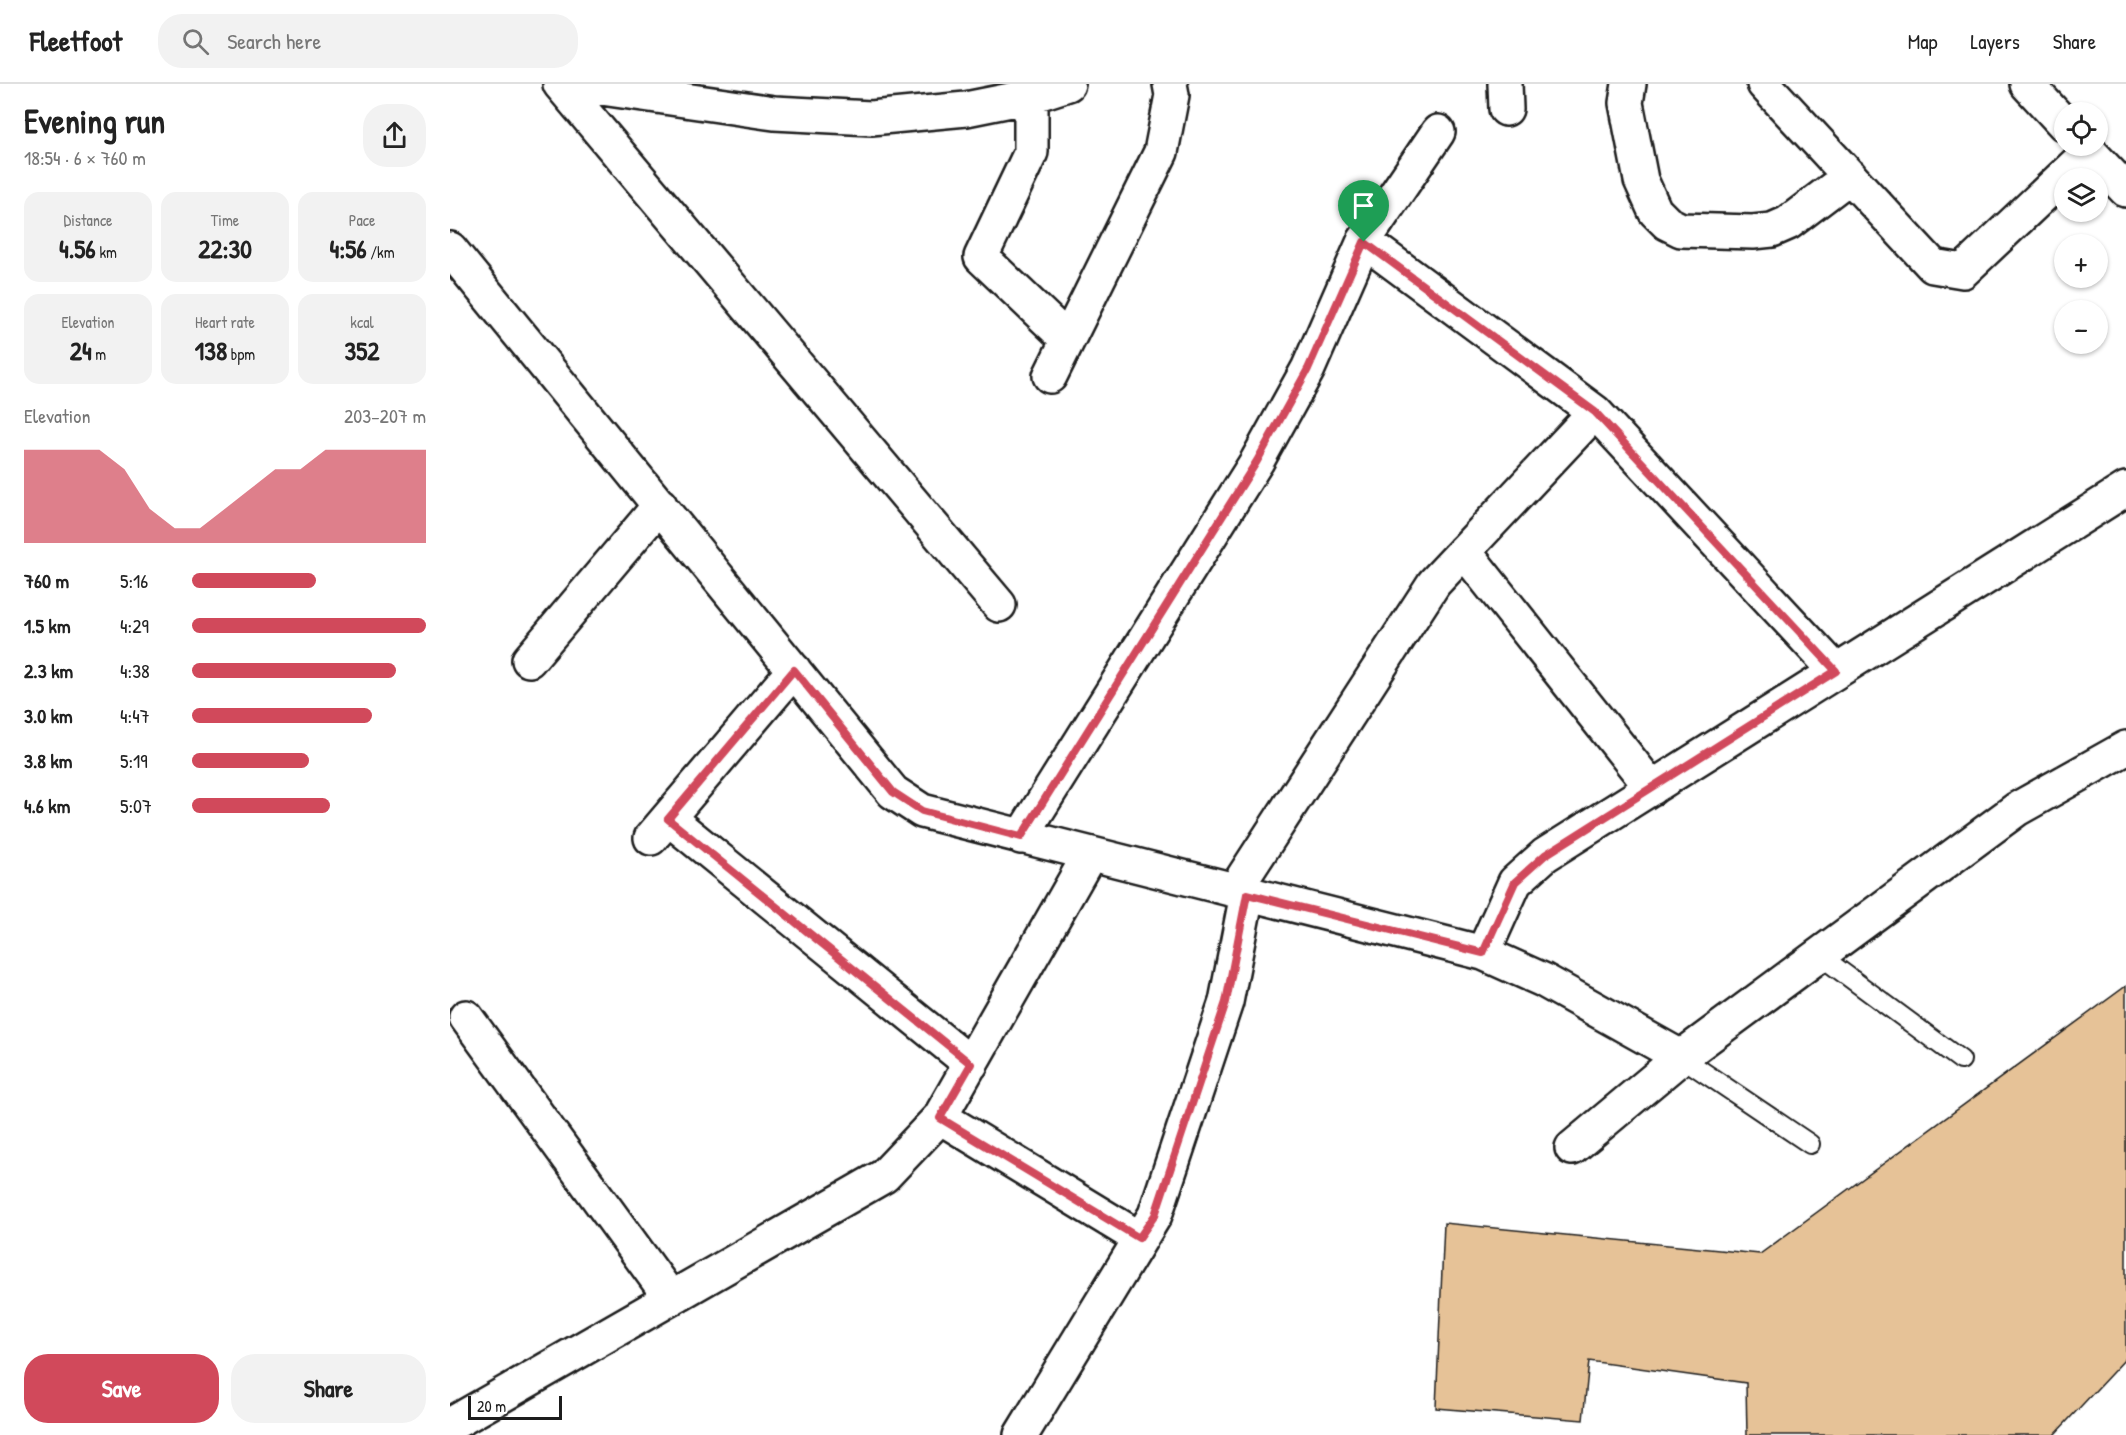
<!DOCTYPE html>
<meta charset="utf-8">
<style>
:root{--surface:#fff;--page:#f2f2f2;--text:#222;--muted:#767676;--line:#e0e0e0;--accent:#d1495b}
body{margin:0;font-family:"Patrick Hand",sans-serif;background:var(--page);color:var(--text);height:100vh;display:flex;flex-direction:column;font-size:22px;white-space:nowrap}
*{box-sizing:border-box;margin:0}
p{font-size:20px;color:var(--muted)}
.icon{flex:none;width:33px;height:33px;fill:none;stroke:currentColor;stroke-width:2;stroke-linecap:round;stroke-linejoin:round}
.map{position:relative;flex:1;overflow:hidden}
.panel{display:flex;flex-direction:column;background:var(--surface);width:450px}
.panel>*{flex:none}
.controls{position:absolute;left:1604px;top:18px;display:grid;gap:12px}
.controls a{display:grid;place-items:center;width:54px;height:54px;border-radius:50%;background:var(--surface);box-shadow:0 2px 4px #0004;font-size:30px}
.scale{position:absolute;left:18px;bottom:15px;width:94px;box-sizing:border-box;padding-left:6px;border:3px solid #1c1c1c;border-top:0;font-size:16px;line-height:21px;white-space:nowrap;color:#1c1c1c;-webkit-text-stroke:4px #fff;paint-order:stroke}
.pin{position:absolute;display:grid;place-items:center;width:51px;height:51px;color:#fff;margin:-62px -26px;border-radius:50% 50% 50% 0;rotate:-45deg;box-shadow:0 0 6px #0007}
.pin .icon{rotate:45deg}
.round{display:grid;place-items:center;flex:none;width:63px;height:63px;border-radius:24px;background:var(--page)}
.summary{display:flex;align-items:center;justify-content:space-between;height:102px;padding:0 24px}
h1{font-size:33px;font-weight:800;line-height:45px}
.stats{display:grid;grid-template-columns:repeat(3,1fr);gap:9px;height:102px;padding:6px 24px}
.stats div{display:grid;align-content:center;border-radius:15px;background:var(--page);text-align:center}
.stats b{font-size:26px;font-weight:800}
.stats small{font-size:16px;font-weight:400}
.stats p{font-size:16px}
.chart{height:168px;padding:12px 24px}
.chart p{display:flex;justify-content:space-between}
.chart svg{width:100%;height:108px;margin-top:6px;fill:var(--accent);opacity:.7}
.cta{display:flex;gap:12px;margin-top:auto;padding:12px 24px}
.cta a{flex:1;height:69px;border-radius:24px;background:var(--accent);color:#fff;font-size:24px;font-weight:800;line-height:69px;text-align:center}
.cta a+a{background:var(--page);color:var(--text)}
ul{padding:0 24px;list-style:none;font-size:20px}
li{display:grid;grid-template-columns:96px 72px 1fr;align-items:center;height:45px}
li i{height:15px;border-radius:8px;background:var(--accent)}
header{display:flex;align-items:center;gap:36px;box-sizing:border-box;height:84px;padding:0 30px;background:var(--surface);border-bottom:2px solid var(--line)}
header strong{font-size:28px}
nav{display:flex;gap:33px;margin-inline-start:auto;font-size:21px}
.search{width:420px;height:54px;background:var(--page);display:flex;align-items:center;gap:15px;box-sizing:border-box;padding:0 21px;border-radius:24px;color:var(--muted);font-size:22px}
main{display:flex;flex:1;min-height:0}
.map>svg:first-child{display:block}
</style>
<header>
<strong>Fleetfoot</strong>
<div class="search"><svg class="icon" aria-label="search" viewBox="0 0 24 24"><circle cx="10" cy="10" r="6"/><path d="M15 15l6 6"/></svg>Search here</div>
<nav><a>Map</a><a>Layers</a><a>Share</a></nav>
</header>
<main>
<section class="panel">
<div class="summary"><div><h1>Evening run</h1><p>18:54 · 6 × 760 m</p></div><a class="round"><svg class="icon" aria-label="share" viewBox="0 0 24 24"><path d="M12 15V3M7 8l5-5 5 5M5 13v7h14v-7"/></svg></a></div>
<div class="stats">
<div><p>Distance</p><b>4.56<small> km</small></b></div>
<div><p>Time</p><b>22:30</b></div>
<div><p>Pace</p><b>4:56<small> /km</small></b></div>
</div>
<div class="stats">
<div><p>Elevation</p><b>24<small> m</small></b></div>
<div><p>Heart rate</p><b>138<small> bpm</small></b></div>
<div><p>kcal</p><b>352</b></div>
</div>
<div class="chart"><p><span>Elevation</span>203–207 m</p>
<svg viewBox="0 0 160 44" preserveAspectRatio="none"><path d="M0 44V6L10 6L20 6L30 6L40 14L50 30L60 38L70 38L80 30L90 22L100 14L110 14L120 6L130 6L140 6L150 6L160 6V44z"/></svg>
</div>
<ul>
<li><b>760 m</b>5:16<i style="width:53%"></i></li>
<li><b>1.5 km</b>4:29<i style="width:100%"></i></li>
<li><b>2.3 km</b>4:38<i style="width:87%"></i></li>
<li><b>3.0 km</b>4:47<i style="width:77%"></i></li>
<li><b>3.8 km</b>5:19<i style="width:50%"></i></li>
<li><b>4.6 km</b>5:07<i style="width:59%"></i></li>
</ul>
<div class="cta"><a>Save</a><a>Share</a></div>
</section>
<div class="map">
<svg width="1676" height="1351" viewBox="0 0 1676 1351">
<rect width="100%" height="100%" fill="#fff"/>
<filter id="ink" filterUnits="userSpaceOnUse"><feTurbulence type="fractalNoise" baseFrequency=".0167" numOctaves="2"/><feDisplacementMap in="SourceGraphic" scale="12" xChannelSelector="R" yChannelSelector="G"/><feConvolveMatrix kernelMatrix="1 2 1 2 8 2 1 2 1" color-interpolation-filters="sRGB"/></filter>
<g filter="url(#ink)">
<path fill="#e6c297" stroke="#1c1c1c" stroke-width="1.5" d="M 1676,902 L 1676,1274 L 1604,1351 L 1297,1351 L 1296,1299 L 1139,1277 L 1133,1336 L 986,1324 L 994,1139 L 1310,1170 Z"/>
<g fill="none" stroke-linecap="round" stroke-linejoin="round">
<defs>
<path id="lane" d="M 1369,871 L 1511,976
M 1231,973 L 1360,1060"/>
<path id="street" d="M 110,0 L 549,521
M 124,0 L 324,29 L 421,34 L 516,25 L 581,12 L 618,0
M 1055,0 L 1056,25
M 1179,0 L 1176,19 L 1191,96 L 1205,127 L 1217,139 L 1231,146 L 1303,148 L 1322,146 L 1338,139 L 1400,92
M 1314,0 L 1483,182 L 1513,187 L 1640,67
M 1577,0 L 1614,40
M 581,12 L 581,68 L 531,173 L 617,255
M 1634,62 L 1676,106
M 914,157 L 1145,328 L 1386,587
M 0,165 L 443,708 L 472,727 L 1033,869 L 1093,896 L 1231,973
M 600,292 L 711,68 L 722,11 L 720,0
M 1014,467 L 1202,704
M 79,576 L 210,421
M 218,734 L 521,980
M 571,753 L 807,377 L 858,285 L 914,157 L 988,48
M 201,754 L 344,586
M 785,806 L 984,499 L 1145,328
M 1033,869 L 1065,798 L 1095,771 L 1676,405
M 16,933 L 220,1213
M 490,1033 L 689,1154
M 1122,1064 L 1231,973 L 1567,725 L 1676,664
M 0,1341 L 434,1092 L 490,1033 L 640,770
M 571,1351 L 705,1131 L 776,918 L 797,810"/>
</defs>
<use href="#lane" stroke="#1c1c1c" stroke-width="22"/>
<use href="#street" stroke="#1c1c1c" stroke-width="38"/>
<use href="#lane" stroke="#fff" stroke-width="18"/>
<use href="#street" stroke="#fff" stroke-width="33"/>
</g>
</g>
<g fill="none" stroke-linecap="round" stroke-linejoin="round" filter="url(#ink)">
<defs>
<path id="route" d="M 914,158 L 1145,328 L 1386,587 L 1095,771 L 1065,798 L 1033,869 L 797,810 L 776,918 L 705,1131 L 689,1154 L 490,1034 L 521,980 L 218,735 L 344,586 L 443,708 L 472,727 L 571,753 L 807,377 L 858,285 Z"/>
</defs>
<use href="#route" stroke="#fff" stroke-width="12"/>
<use href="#route" stroke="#d1495b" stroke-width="8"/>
</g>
</svg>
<div class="controls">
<a><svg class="icon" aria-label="locate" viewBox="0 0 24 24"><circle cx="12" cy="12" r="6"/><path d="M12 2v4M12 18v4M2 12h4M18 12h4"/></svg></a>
<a><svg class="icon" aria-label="layers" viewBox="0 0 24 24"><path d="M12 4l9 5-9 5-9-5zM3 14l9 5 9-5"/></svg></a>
<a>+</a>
<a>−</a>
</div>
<div class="scale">20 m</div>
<div class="pin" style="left:914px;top:158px;background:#1e9e55"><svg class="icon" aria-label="arrive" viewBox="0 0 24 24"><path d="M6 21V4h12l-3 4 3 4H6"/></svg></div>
</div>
</main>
